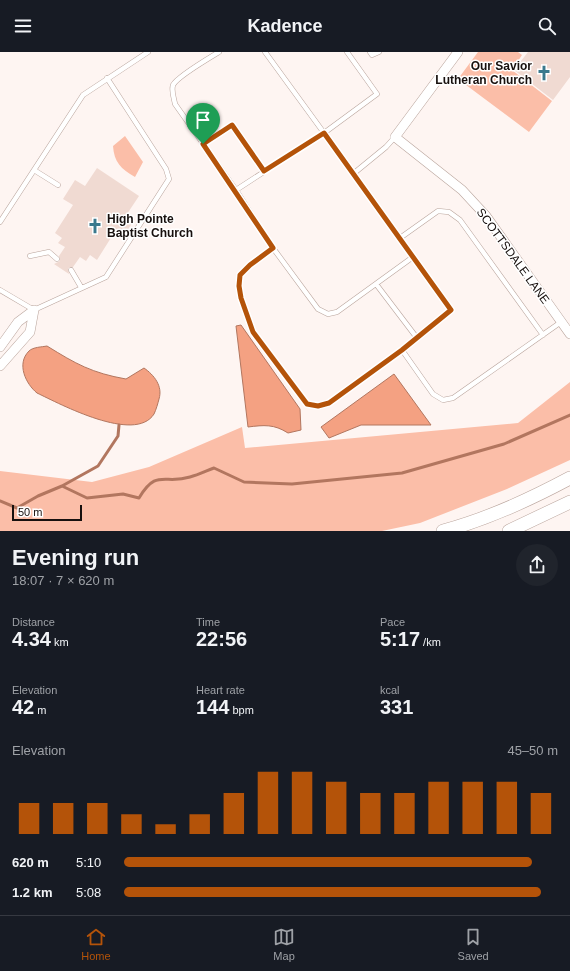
<!DOCTYPE html>
<meta charset="utf-8">
<style>
:root{--surface:#171b24;--page:#20242c;--text:#f1f3f6;--muted:#9ea1a6;--line:#363941;--accent:#b45309}
body{margin:0;font-family:Arial,sans-serif;background:var(--page);color:var(--text);height:100vh;display:flex;flex-direction:column;font-size:15px;white-space:nowrap}
*{box-sizing:border-box;margin:0}
p{font-size:13px;color:var(--muted)}
.icon{flex:none;width:22px;height:22px;fill:none;stroke:currentColor;stroke-width:2;stroke-linecap:round;stroke-linejoin:round}
.map{position:relative;height:479px;overflow:hidden}
.sheet{display:flex;flex-direction:column;background:var(--surface);flex:1}
.sheet>*{flex:none}
.scale{position:absolute;left:12px;bottom:10px;width:70px;box-sizing:border-box;padding-left:4px;border:2px solid #17100e;border-top:0;font-size:11px;line-height:14px;white-space:nowrap;color:#17100e;-webkit-text-stroke:3px #fff;paint-order:stroke}
.pin{position:absolute;display:grid;place-items:center;width:34px;height:34px;color:#fff;margin:-41px -17px;border-radius:50% 50% 50% 0;rotate:-45deg;box-shadow:0 0 4px #0007}
.pin .icon{rotate:45deg}
.round{display:grid;place-items:center;flex:none;width:42px;height:42px;border-radius:21px;background:var(--page)}
.overview{display:flex;align-items:center;justify-content:space-between;height:68px;padding:0 12px}
h1{font-size:22px;font-weight:600;line-height:30px}
.metrics{display:grid;grid-template-columns:repeat(3,1fr);gap:6px;height:68px;padding:4px 12px}
.metrics div{display:grid;align-content:center}
.metrics b{font-size:20px;font-weight:600}
.metrics small{font-size:11px;font-weight:400}
.metrics p{font-size:11px}
.chart{height:112px;padding:8px 12px}
.chart p{display:flex;justify-content:space-between}
.chart svg{width:100%;height:72px;margin-top:4px;stroke:var(--accent);stroke-width:6}
ul{padding:0 12px;list-style:none;font-size:13px}
li{display:grid;grid-template-columns:64px 48px 1fr;align-items:center;height:30px}
li i{height:10px;border-radius:5px;background:var(--accent)}
header{display:flex;justify-content:space-between;align-items:center;height:52px;padding:0 12px;background:var(--surface);font-size:18px;font-weight:600}
.dock{display:flex;justify-content:space-around;align-items:center;height:56px;border-top:1px solid var(--line);background:var(--surface);font-size:11px;color:var(--muted)}
.dock a{display:grid;justify-items:center;gap:2px}
.dock .on{color:var(--accent)}
.map>svg:first-child{display:block}
</style>
<header><svg class="icon" aria-label="menu" viewBox="0 0 24 24"><path d="M4 6h16M4 12h16M4 18h16"/></svg>Kadence<svg class="icon" aria-label="search" viewBox="0 0 24 24"><circle cx="10" cy="10" r="6"/><path d="M15 15l6 6"/></svg></header>
<div class="map">
<svg width="570" height="479" viewBox="0 0 570 479">
<rect width="100%" height="100%" fill="#fef5f2"/>
<path fill="#fbbea8" d="M 478,0 L 518,0 L 522,3 L 512,18 L 552,49 L 529,80 L 458,27 Z
M 125,84 L 143,110 L 135,125 C 121,117 114,110 113,94 Z
M 570,330 L 570,408 L 507,437 L 420,471 L 382,479 L 0,479 L 0,419 L 92,430 L 149,415 L 242,375 L 245,396 L 518,371 Z"/>
<path fill="#f4a182" stroke="#b2765f" d="M 241,273 L 300,357 L 301,378 L 288,381 C 274,372 264,373 248,375 L 236,274 Z
M 47,294 C 76,312 92,321 126,327 L 144,316 C 154,323 163,334 159,347 C 158,351 156,358 154,362 C 135,392 60,352 37,341 C 26,332 16,312 29,299 C 33,295 42,295 47,294 Z
M 394,322 L 431,373 L 361,373 L 329,386 L 321,375 Z"/>
<g fill="none" stroke-linecap="round" stroke-linejoin="round">
<path stroke="#b2765f" stroke-width="3" d="M 62,434 L 98,414 L 118,384 L 119,373
M 0,449 L 17,456 L 38,444 L 62,434 L 87,446 L 123,442 L 139,446 C 157,416 164,433 190,425 C 198,423 206,419 214,416 L 244,430 L 292,432 L 402,421 L 504,392 L 570,363"/>
</g>
<path fill="#f0dad2" d="M 528,0 L 570,0 L 570,25 L 553,48 L 514,18 Z
M 97,116 L 139,144 L 127,162 L 135,167 L 122,186 L 114,181 L 97,208 L 90,203 L 86,209 L 80,205 L 73,215 L 68,216 L 69,222 L 54,212 L 60,209 L 59,204 L 65,195 L 58,191 L 62,186 L 55,181 L 73,153 L 63,147 L 75,128 L 85,134 Z"/>
<g fill="none" stroke-linecap="round" stroke-linejoin="round">
<defs>
<path id="lane" d="M 219,0 C 209,6 177,25 173,33 C 171,39 174,46 175,52 L 236,138
M 265,0 L 324,81 L 377,42 L 347,0
M 370,0 L 372,3 L 379,0
M 203,92 L 232,73 L 264,119
M 34,118 L 58,133
M 353,122 L 386,95 L 395,85
M 0,170 L 83,43 L 148,0
M 273,196 L 318,257 L 328,262 L 337,260 L 413,205 L 400,186
M 30,204 L 49,200 L 57,207
M 71,218 L 81,235
M 376,232 L 417,286
M 0,238 L 34,258 L 106,225 L 169,127 L 166,117 L 107,26
M 543,283 L 460,168 L 449,160 L 438,159 L 400,186 L 324,81 L 236,138 L 273,196 L 250,213 L 240,223 L 239,234 L 241,246 L 253,280 L 307,352 L 318,354 L 329,351 L 402,298 L 433,342 L 443,348 L 453,346 L 561,270
M 402,298 L 451,258 L 413,205"/>
<path id="street" d="M 458,0 L 395,85 L 462,138 L 486,164 L 570,282
M 0,295 L 18,270 L 34,258
M 0,314 L 30,280 L 34,258"/>
<path id="secondary" d="M 443,479 C 488,467 529,448 570,426
M 509,479 L 570,450"/>
</defs>
<use href="#lane" stroke="#b9a49c" stroke-width="5.5"/>
<use href="#street" stroke="#b9a49c" stroke-width="10"/>
<use href="#secondary" stroke="#b9a49c" stroke-width="14"/>
<use href="#lane" stroke="#fff" stroke-width="4.5"/>
<use href="#street" stroke="#fff" stroke-width="9"/>
<use href="#secondary" stroke="#fff" stroke-width="13"/>
</g>
<g fill="none" stroke-linecap="round" stroke-linejoin="round">
<defs>
<path id="route" d="M 232,73 L 264,119 L 324,81 L 451,258 L 402,298 L 329,351 L 318,354 L 307,352 L 253,280 L 241,246 L 239,234 L 240,223 L 250,213 L 273,196 L 203,92 Z"/>
</defs>
<use href="#route" stroke="#fff" stroke-width="8"/>
<use href="#route" stroke="#b45309" stroke-width="5"/>
</g>
<defs>
<symbol id="church-bare" viewBox="-9 -9 18 18"><path d="M-1.2-6h2.4v3.5h3.3v2.4h-3.3V6h-2.4V-.1h-3.3v-2.4h3.3Z" fill="#3a798d" stroke="#fff" stroke-width="2.5" paint-order="stroke"/></symbol>
</defs>
<g fill-rule="evenodd">
<use href="#church-bare" x="533" y="10" width="22" height="22"/>
<use href="#church-bare" x="84" y="163" width="22" height="22"/>
</g>
<g text-anchor="middle" dominant-baseline="central" stroke-width="3" stroke-linejoin="round" paint-order="stroke">
<g font-size="12" font-weight="bold" fill="#17100e" stroke="#fff" text-anchor="end">
<text x="532" y="14">Our Savior<tspan x="532" dy="14">Lutheran Church</tspan></text>
<text x="107" y="167" text-anchor="start">High Pointe<tspan x="107" dy="14">Baptist Church</tspan></text>
</g>
<g font-size="12" fill="#17100e" stroke="#fff">
<text transform="translate(513 204) rotate(54)">SCOTTSDALE LANE</text>
</g>
</g>
</svg>
<div class="scale">50 m</div>
<div class="pin" style="left:203px;top:92px;background:#1e9e55"><svg class="icon" aria-label="arrive" viewBox="0 0 24 24"><path d="M6 21V4h12l-3 4 3 4H6"/></svg></div>
</div>
<section class="sheet">
<div class="overview"><div><h1>Evening run</h1><p>18:07 · 7 × 620 m</p></div><a class="round"><svg class="icon" aria-label="share" viewBox="0 0 24 24"><path d="M12 15V3M7 8l5-5 5 5M5 13v7h14v-7"/></svg></a></div>
<div class="metrics">
<div><p>Distance</p><b>4.34<small> km</small></b></div>
<div><p>Time</p><b>22:56</b></div>
<div><p>Pace</p><b>5:17<small> /km</small></b></div>
</div>
<div class="metrics">
<div><p>Elevation</p><b>42<small> m</small></b></div>
<div><p>Heart rate</p><b>144<small> bpm</small></b></div>
<div><p>kcal</p><b>331</b></div>
</div>
<div class="chart"><p><span>Elevation</span>45–50 m</p>
<svg viewBox="0 0 160 44" preserveAspectRatio="none"><path d="M5 44V25M15 44V25M25 44V25M35 44V32M45 44V38M55 44V32M65 44V19M75 44V6M85 44V6M95 44V12M105 44V19M115 44V19M125 44V12M135 44V12M145 44V12M155 44V19"/></svg>
</div>
<ul>
<li><b>620 m</b>5:10<i style="width:94%"></i></li>
<li><b>1.2 km</b>5:08<i style="width:96%"></i></li>
</ul>
</section>
<nav class="dock">
<a class="on"><svg class="icon" aria-label="home" viewBox="0 0 24 24"><path d="M3 11l9-7 9 7M6 9v11h12V9"/></svg>Home</a>
<a><svg class="icon" aria-label="map" viewBox="0 0 24 24"><path d="M3 6l6-2 6 2 6-2v14l-6 2-6-2-6 2zM9 4v14M15 6v14"/></svg>Map</a>
<a><svg class="icon" aria-label="saved" viewBox="0 0 24 24"><path d="M7 4h10v16l-5-4-5 4z"/></svg>Saved</a>
</nav>
